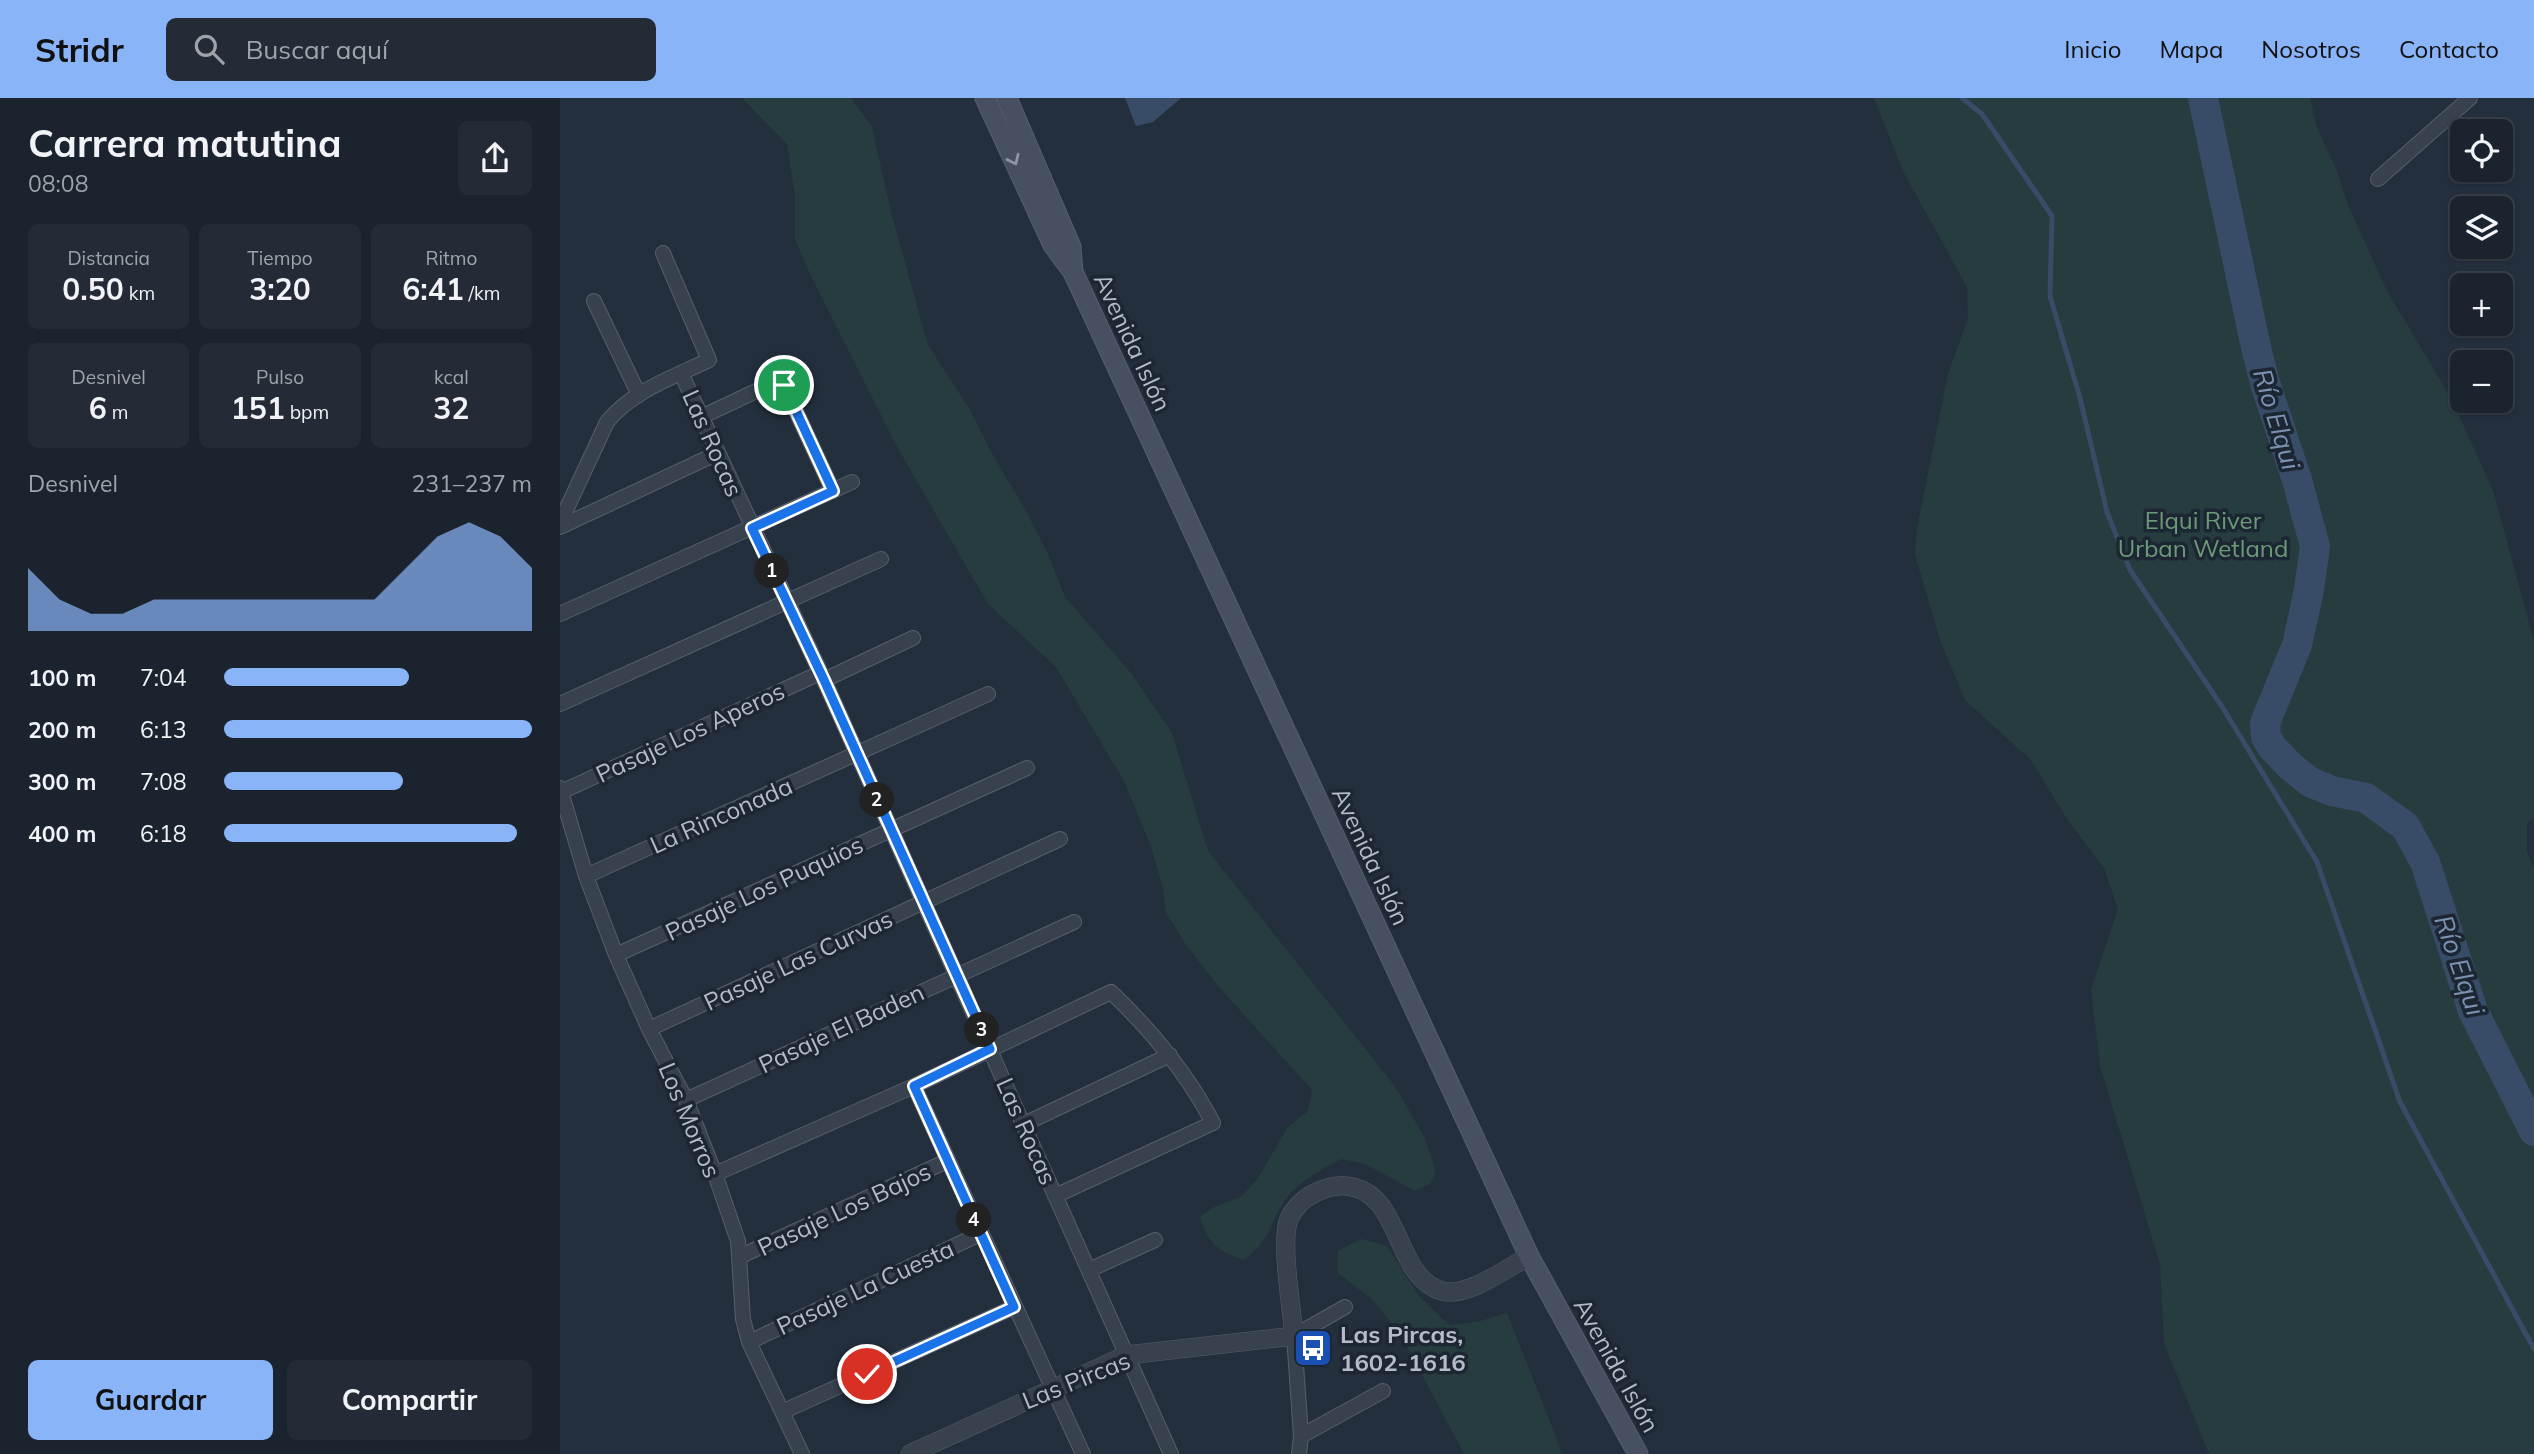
<!DOCTYPE html>
<html lang="es">
<meta charset="utf-8">
<style>
:root{--surface:#1b232e;--page:#242b36;--text:#f1f3f6;--muted:#a0a4aa;--line:#39404a;--accent:#8ab4f8}
body{margin:0;font-family:Mulish,sans-serif;background:var(--page);color:var(--text);height:100vh;display:flex;flex-direction:column;font-size:26px;white-space:nowrap}
*{box-sizing:border-box;margin:0}
p{font-size:23px;color:var(--muted)}
.icon{flex:none;width:38px;height:38px;fill:none;stroke:currentColor;stroke-width:2;stroke-linecap:round;stroke-linejoin:round}
.map{position:relative;flex:1;overflow:hidden}
.details{display:flex;flex-direction:column;background:var(--surface);width:560px}
.details>*{flex:none}
.controls{position:absolute;left:1890px;top:21px;display:grid;gap:14px}
.controls a{display:grid;place-items:center;width:63px;height:63px;border-radius:10px;background:var(--surface);box-shadow:0 2px 5px #0004,0 0 0 2px var(--line);font-size:35px}
.pin{position:absolute;display:grid;place-items:center;width:60px;height:60px;color:#fff;margin:-30px;border:4px solid #fff;border-radius:50%;box-shadow:0 2px 7px #0007}
.km{position:absolute;width:35px;height:35px;margin:-18px;border-radius:50%;background:#222;color:#fff;font-size:19px;line-height:35px;text-align:center}
.round{display:grid;place-items:center;flex:none;width:74px;height:74px;border-radius:10px;background:var(--page)}
.head{display:flex;align-items:center;justify-content:space-between;height:119px;padding:0 28px}
h1{font-size:38px;font-weight:700;line-height:52px}
.stats{display:grid;grid-template-columns:repeat(3,1fr);gap:10px;height:119px;padding:7px 28px}
.stats div{display:grid;align-content:center;border-radius:10px;background:var(--page);text-align:center}
.stats b{font-size:30px;font-weight:700}
.stats small{font-size:19px;font-weight:400}
.stats p{font-size:19px}
.chart{height:196px;padding:14px 28px}
.chart p{display:flex;justify-content:space-between}
.chart svg{width:100%;height:126px;margin-top:7px;fill:var(--accent);opacity:.7}
.primary-button{display:flex;gap:14px;margin-top:auto;padding:14px 28px}
.primary-button a{flex:1;height:80px;border-radius:10px;background:var(--accent);color:#111;font-size:28px;font-weight:700;line-height:80px;text-align:center}
.primary-button a+a{background:var(--page);color:var(--text)}
ul{padding:0 28px;list-style:none;font-size:23px}
li{display:grid;grid-template-columns:112px 84px 1fr;align-items:center;height:52px}
li i{height:18px;border-radius:9px;background:var(--accent)}
header{display:flex;align-items:center;gap:42px;box-sizing:border-box;height:98px;padding:0 35px;background:var(--accent);color:#111}
header strong{font-size:33px}
nav{display:flex;gap:38px;margin-inline-start:auto;font-size:24px}
.search{width:490px;height:63px;background:var(--page);display:flex;align-items:center;gap:18px;box-sizing:border-box;padding:0 24px;border-radius:10px;color:var(--muted);font-size:26px}
main{display:flex;flex:1;min-height:0}
.map>svg:first-child{display:block}
</style>
<header>
<strong>Stridr</strong>
<div class="search"><svg class="icon" aria-label="search" viewBox="0 0 24 24"><circle cx="10" cy="10" r="6"/><path d="M15 15l6 6"/></svg>Buscar aquí</div>
<nav><a>Inicio</a><a>Mapa</a><a>Nosotros</a><a>Contacto</a></nav>
</header>
<main>
<section class="details">
<div class="head"><div><h1>Carrera matutina</h1><p>08:08</p></div><a class="round"><svg class="icon" aria-label="share" viewBox="0 0 24 24"><path d="M12 15V3M7 8l5-5 5 5M5 13v7h14v-7"/></svg></a></div>
<div class="stats">
<div><p>Distancia</p><b>0.50<small> km</small></b></div>
<div><p>Tiempo</p><b>3:20</b></div>
<div><p>Ritmo</p><b>6:41<small> /km</small></b></div>
</div>
<div class="stats">
<div><p>Desnivel</p><b>6<small> m</small></b></div>
<div><p>Pulso</p><b>151<small> bpm</small></b></div>
<div><p>kcal</p><b>32</b></div>
</div>
<div class="chart"><p><span>Desnivel</span>231–237 m</p>
<svg viewBox="0 0 160 44" preserveAspectRatio="none"><path d="M0 44V22L10 33L20 38L30 38L40 33L50 33L60 33L70 33L80 33L90 33L100 33L110 33L120 22L130 11L140 6L150 11L160 22V44z"/></svg>
</div>
<ul>
<li><b>100 m</b>7:04<i style="width:60%"></i></li>
<li><b>200 m</b>6:13<i style="width:100%"></i></li>
<li><b>300 m</b>7:08<i style="width:58%"></i></li>
<li><b>400 m</b>6:18<i style="width:95%"></i></li>
</ul>
<div class="primary-button"><a>Guardar</a><a>Compartir</a></div>
</section>
<div class="map">
<svg width="1974" height="1356" viewBox="0 0 1974 1356">
<rect width="100%" height="100%" fill="#242f3e"/>
<path fill="#263c3f" d="M 182,0 L 291,0 L 312,29 L 332,118 L 368,247 L 409,310 L 430,352 L 466,413 L 487,454 L 505,499 L 571,575 L 612,635 L 648,753 L 834,987 L 865,1040 L 876,1074 L 870,1086 L 855,1093 L 805,1066 L 781,1061 C 761,1072 737,1084 724,1104 C 709,1126 709,1144 684,1162 C 658,1154 648,1145 640,1119 L 654,1109 L 682,1098 L 698,1080 L 728,1029 L 748,1013 L 752,992 L 659,889 L 626,847 L 606,814 L 602,786 L 590,746 L 564,683 L 496,569 L 428,506 L 336,347 L 250,176 L 235,141 L 235,98 L 227,46 Z
M 1314,0 L 1750,0 L 1757,30 L 1777,73 L 1788,107 L 1826,191 L 1892,302 L 1934,395 L 1974,544 L 1974,720 L 1967,725 L 1967,753 L 1974,771 L 1974,1356 L 1649,1356 L 1604,1245 L 1600,1166 L 1540,968 L 1531,891 L 1558,811 L 1544,770 L 1507,721 L 1471,662 L 1405,602 L 1380,542 L 1355,457 L 1357,430 L 1388,276 L 1408,220 L 1407,189 L 1344,75 Z
M 801,1141 L 827,1148 L 859,1198 L 889,1227 L 917,1224 L 947,1215 L 996,1339 L 1001,1356 L 904,1356 L 841,1237 L 813,1202 L 778,1175 L 778,1153 Z"/>
<path fill="#394c67" d="M 565,0 L 621,0 L 593,24 L 576,28 Z"/>
<g fill="none" stroke-linecap="round" stroke-linejoin="round">
<path stroke="#394c67" stroke-width="5" d="M 1402,0 L 1422,16 L 1492,118 L 1490,198 L 1520,300 L 1547,414 L 1570,472 L 1661,607 L 1757,764 L 1840,1004 L 1974,1251"/>
<path stroke="#394c67" stroke-width="30" d="M 1643,0 L 1697,254 L 1706,288 L 1737,382 L 1755,448 L 1749,492 L 1737,547 L 1705,625 L 1706,639 L 1712,649 L 1730,668 L 1750,684 L 1772,693 L 1806,700 L 1845,728 L 1865,764 L 1913,913 L 1974,1033"/>
<defs>
<path id="minor" d="M 1818,81 L 1910,0
M 34,203 L 79,297
M 121,275 L 264,582 L 611,1356
M 221,281 L 273,393
M 141,319 L 239,273
M 0,425 L 47,324 C 72,293 114,279 149,262 L 103,155
M 0,429 L 158,355
M 0,516 L 292,384
M 264,582 L 353,540
M 0,606 L 321,461
M 0,690 L 26,778 L 56,857 L 89,931 L 126,1002 L 155,1076 L 178,1143 L 183,1221 L 189,1244 L 242,1356
M 1,694 L 260,575
M 26,778 L 428,596
M 56,857 L 467,670
M 89,931 L 500,741
M 354,988 L 523,1356
M 126,1002 L 514,824
M 464,1026 L 610,957
M 155,1076 L 354,988 L 551,894 C 592,933 627,975 653,1025 L 495,1098
M 181,1158 L 387,1063
M 529,1172 L 595,1142
M 189,1244 L 420,1136
M 222,1314 L 454,1209
M 741,1338 L 823,1293
M 739,1356 L 741,1338 L 734,1238 L 785,1209"/>
<path id="tertiary" d="M 350,1356 L 567,1257 L 734,1238 C 732,1211 720,1144 729,1121 C 734,1110 744,1100 755,1095 C 765,1090 775,1087 786,1088 C 843,1093 833,1179 882,1193 C 907,1200 947,1170 969,1158"/>
<path id="secondary" d="M 425,0 L 493,147 L 513,174 L 969,1158 L 1078,1356
M 447,0 L 511,149 L 513,174"/>
</defs>
<use href="#minor" stroke="#565f6c" stroke-width="16"/>
<use href="#tertiary" stroke="#565f6c" stroke-width="19"/>
<use href="#secondary" stroke="#565f6c" stroke-width="21"/>
<use href="#minor" stroke="#38414e" stroke-width="14"/>
<use href="#tertiary" stroke="#38414e" stroke-width="18"/>
<use href="#secondary" stroke="#465061" stroke-width="19"/>
</g>
<defs><path id="oneway-chevron" d="M-2-3.5L2.5 0L-2 3.5" fill="none" stroke-width="1.6" stroke-linecap="round" stroke-linejoin="round" transform="scale(1.75)"/></defs>
<use stroke="#8e96a5" href="#oneway-chevron" transform="translate(454 62) rotate(65)"/>
<g fill="none" stroke-linecap="round" stroke-linejoin="round">
<defs>
<path id="route" d="M 224,287 L 273,393 L 192,430 L 264,582 L 430,951 L 354,988 L 454,1209 L 307,1276"/>
</defs>
<use href="#route" stroke="#fff" stroke-width="14"/>
<use href="#route" stroke="#1a73e8" stroke-width="9"/>
</g>
<defs>
<symbol id="bus-square" viewBox="-11 -11 22 22"><rect x="-9" y="-9" width="18" height="18" rx="4" fill="#1a4fb4" stroke="#1d2633"/><path d="M-5-6H5V4H4V6H2V4H-2V6H-4V4H-5ZM-3.5-4V0h7V-4ZM-3.5 1.2v1.5H-2V1.2ZM2 1.2v1.5H3.5V1.2Z" fill="#fff"/></symbol>
</defs>
<g fill-rule="evenodd">
<use href="#bus-square" x="731" y="1228" width="44" height="44"/>
</g>
<g text-anchor="middle" dominant-baseline="central" stroke-width="7" stroke-linejoin="round" paint-order="stroke">
<g font-size="24" fill="#b4bcc9" stroke="#1d2633">
<text transform="translate(573 244) rotate(65)">Avenida Islón</text>
<text transform="translate(153 345) rotate(66)">Las Rocas</text>
<text transform="translate(130 634) rotate(-25)">Pasaje Los Aperos</text>
<text transform="translate(161 717) rotate(-24)">La Rinconada</text>
<text transform="translate(811 758) rotate(65)">Avenida Islón</text>
<text transform="translate(204 790) rotate(-25)">Pasaje Los Puquios</text>
<text transform="translate(238 862) rotate(-25)">Pasaje Las Curvas</text>
<text transform="translate(281 930) rotate(-25)">Pasaje El Baden</text>
<text transform="translate(130 1022) rotate(67)">Los Morros</text>
<text transform="translate(467 1033) rotate(66)">Las Rocas</text>
<text transform="translate(284 1111) rotate(-25)">Pasaje Los Bajos</text>
<text transform="translate(305 1189) rotate(-25)">Pasaje La Cuesta</text>
<text transform="translate(1057 1267) rotate(61)">Avenida Islón</text>
<text transform="translate(516 1282) rotate(-22)">Las Pircas</text>
</g>
<g font-size="24" fill="#6b9a76" stroke="#1d2633">
<text x="1643" y="422">Elqui River<tspan x="1643" dy="28">Urban Wetland</tspan></text>
</g>
<g font-size="24" font-weight="bold" fill="#b4bcc9" stroke="#1d2633" text-anchor="start">
<text x="780" y="1236">Las Pircas,<tspan x="780" dy="28">1602-1616</tspan></text>
</g>
<g font-size="26" font-style="italic" fill="#7c92b1" stroke="#1d2633">
<text transform="translate(1717 321) rotate(73)">Río Elqui</text>
<text transform="translate(1900 867) rotate(71)">Río Elqui</text>
</g>
</g>
</svg>
<div class="controls">
<a><svg class="icon" aria-label="locate" viewBox="0 0 24 24"><circle cx="12" cy="12" r="6"/><path d="M12 2v4M12 18v4M2 12h4M18 12h4"/></svg></a>
<a><svg class="icon" aria-label="layers" viewBox="0 0 24 24"><path d="M12 4l9 5-9 5-9-5zM3 14l9 5 9-5"/></svg></a>
<a>+</a>
<a>−</a>
</div>
<div class="pin" style="left:224px;top:287px;background:#1e9e55"><svg class="icon" aria-label="arrive" viewBox="0 0 24 24"><path d="M6 21V4h12l-3 4 3 4H6"/></svg></div>
<div class="pin" style="left:307px;top:1276px;background:#d93025"><svg class="icon" aria-label="check" viewBox="0 0 24 24"><path d="M5 12l5 5 9-10"/></svg></div>
<b class="km" style="left:212px;top:473px">1</b>
<b class="km" style="left:317px;top:702px">2</b>
<b class="km" style="left:422px;top:932px">3</b>
<b class="km" style="left:414px;top:1122px">4</b>
</div>
</main>
